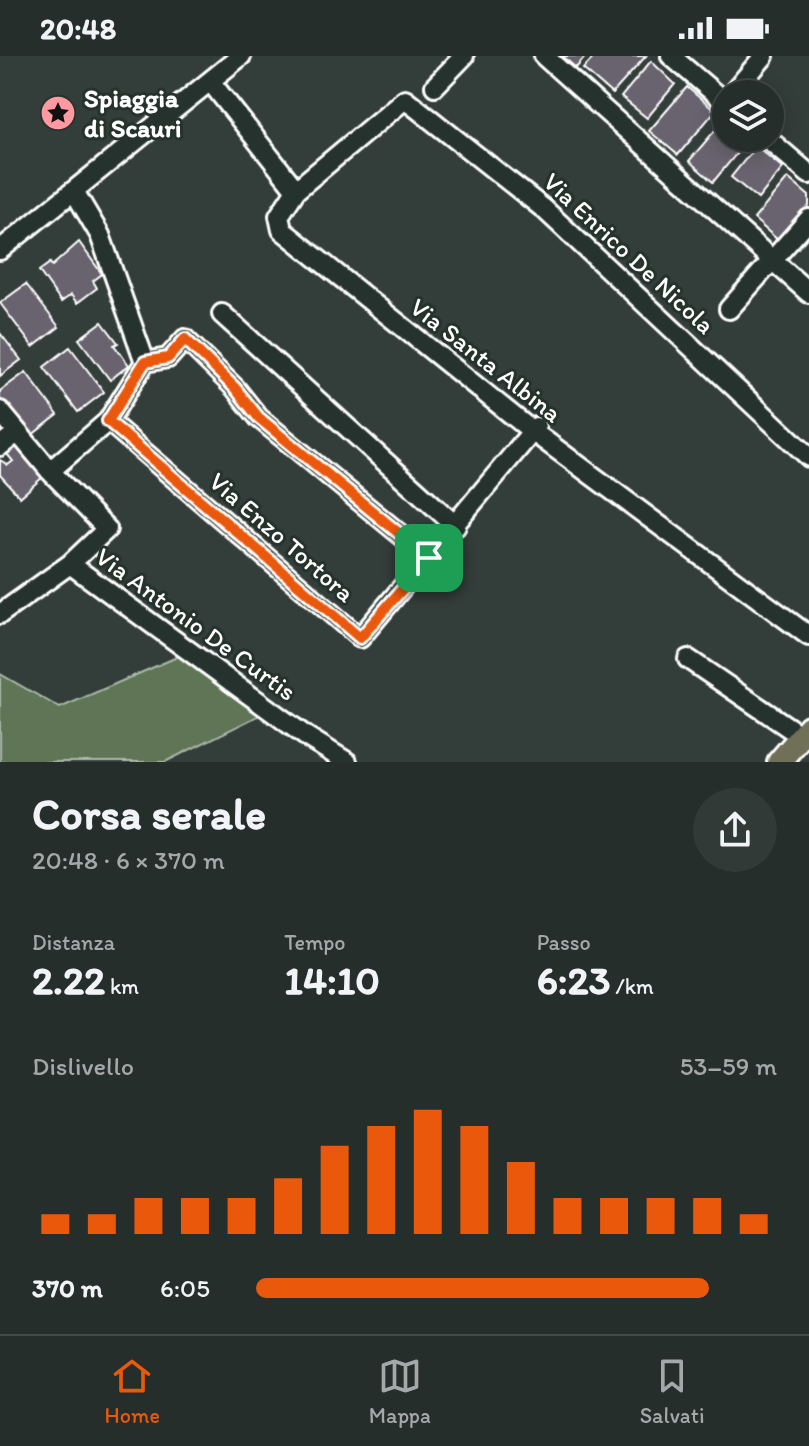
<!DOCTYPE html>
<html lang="it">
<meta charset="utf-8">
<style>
:root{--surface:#262e2c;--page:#323a38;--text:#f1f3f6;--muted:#a4a8a9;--line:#424a48;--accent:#ea580c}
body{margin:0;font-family:Itim,sans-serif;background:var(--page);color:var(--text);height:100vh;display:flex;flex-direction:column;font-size:30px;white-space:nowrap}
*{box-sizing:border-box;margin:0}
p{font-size:26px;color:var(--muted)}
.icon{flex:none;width:44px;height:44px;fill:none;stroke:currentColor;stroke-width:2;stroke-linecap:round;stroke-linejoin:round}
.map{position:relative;height:706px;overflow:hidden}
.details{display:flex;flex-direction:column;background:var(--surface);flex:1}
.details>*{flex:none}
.controls{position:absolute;left:712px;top:24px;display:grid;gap:16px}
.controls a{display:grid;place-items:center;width:72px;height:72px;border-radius:50%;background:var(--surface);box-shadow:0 4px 20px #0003,0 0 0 2px var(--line);font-size:40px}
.pin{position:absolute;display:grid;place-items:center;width:68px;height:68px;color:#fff;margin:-34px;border-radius:16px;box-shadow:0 4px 12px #0006}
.round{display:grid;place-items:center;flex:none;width:84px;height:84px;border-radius:42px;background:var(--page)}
.summary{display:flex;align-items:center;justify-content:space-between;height:136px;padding:0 32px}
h1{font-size:44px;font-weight:700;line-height:60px}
.metrics{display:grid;grid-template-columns:repeat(3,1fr);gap:12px;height:136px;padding:8px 32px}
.metrics div{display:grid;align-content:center}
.metrics b{font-size:40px;font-weight:700}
.metrics small{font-size:22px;font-weight:400}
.metrics p{font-size:22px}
.chart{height:224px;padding:16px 32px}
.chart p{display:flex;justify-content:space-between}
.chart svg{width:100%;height:144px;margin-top:8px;stroke:var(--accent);stroke-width:6}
ul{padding:0 32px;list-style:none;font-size:26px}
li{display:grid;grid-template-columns:128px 96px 1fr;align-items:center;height:60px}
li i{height:20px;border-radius:10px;background:var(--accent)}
.status{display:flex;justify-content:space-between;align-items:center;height:56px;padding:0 40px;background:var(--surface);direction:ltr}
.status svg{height:22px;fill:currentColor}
.tabs{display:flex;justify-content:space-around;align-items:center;height:112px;border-top:2px solid var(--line);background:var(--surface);font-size:22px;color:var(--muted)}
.tabs a{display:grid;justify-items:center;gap:4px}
.tabs .current{color:var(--accent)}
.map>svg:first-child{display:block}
</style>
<div class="status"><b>20:48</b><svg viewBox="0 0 49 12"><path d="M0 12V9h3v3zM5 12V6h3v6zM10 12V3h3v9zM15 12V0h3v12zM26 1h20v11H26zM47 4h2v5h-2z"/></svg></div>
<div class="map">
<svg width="809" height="706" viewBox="0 0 809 706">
<rect width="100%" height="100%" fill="#333d3a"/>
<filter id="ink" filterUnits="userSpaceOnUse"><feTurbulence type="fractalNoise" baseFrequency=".0125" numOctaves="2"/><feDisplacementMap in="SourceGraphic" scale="16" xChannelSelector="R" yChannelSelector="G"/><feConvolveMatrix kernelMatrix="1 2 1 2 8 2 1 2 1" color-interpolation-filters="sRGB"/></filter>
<g filter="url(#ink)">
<path fill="#5e7457" stroke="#aebaab" stroke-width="2" d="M 184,598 L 266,656 L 165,706 L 0,706 L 0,618 L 60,652 Z"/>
<path fill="#67636e" stroke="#fff" stroke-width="2" d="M 562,0 L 586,0 L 576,12 Z
M 595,0 L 646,0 L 612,38 L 583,13 Z
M 651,5 L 675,28 L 647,62 L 621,41 Z
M 687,31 L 715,55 L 678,99 L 649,75 Z
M 723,65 L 726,68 L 726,82 L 743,82 L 747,85 L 713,126 L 689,105 Z
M 756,90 L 783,112 L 758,143 L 731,121 Z
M 788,122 L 809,140 L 809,150 L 779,185 L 754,163 Z
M 79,186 L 102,218 L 93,225 L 97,232 L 77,247 L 71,239 L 61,246 L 39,215 L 50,207 L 52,210 Z
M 26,228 L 59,271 L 33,291 L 0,247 Z
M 102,266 L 118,287 L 114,289 L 129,309 L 110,324 L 79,283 Z
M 0,277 L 21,304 L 0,320 Z
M 70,291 L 104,336 L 78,356 L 44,311 Z
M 26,316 L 58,359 L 28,382 L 0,345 L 0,335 Z
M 16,390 L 43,421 L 20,441 L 0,419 L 0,404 L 8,409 L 13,405 L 7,398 Z"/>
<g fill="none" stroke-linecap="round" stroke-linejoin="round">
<defs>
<path id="minor" d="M 544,0 L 809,237
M 671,0 L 726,47
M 210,25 L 296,134
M 435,30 L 464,0
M 732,38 L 764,0
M 767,82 L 809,118
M 0,194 L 241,0
M 729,253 L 809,163
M 222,258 L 456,470
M 145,306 L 168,302 L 185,283 L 235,332 L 259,362 L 429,502
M 0,355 L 50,415 L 107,473 L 70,508 L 307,681 L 347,706
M 108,365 L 360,582 L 536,371
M 0,390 L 17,377
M 809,401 L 544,153 L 405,43 L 296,134 L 279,160 L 282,174 L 532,375 L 809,580
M 50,415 L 108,365 L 145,306 L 100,179 L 74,135
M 0,558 L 70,508
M 688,603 L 801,680"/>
<path id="major" d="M 779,706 L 809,671"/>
</defs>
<use href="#minor" stroke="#fff" stroke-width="24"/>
<use href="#major" stroke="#fff" stroke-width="28"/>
<use href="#minor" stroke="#26332d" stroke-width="18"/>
<use href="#major" stroke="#706f59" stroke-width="22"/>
</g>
</g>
<g fill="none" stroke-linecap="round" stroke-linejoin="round" filter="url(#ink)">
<defs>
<path id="route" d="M 185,283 L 235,332 L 259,362 L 429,502 L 360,582 L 108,365 L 145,306 L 168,302 Z"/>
</defs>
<use href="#route" stroke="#fff" stroke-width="16"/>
<use href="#route" stroke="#ea580c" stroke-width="10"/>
</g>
<defs>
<symbol id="sight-disc" viewBox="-11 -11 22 22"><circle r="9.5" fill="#ff9aa2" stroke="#26332d"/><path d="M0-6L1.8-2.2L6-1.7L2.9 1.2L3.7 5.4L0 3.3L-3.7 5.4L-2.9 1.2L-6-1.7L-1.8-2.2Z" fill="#111"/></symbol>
</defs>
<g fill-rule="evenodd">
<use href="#sight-disc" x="38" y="37" width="40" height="40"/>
</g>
<g text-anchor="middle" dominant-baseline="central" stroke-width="6" stroke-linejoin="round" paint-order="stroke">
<g font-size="26" font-weight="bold" fill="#fff" stroke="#26332d" text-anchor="start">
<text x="84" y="42">Spiaggia<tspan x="84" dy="30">di Scauri</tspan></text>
</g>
<g font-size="26" fill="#fff" stroke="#26332d">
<text transform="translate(629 197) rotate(43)">Via Enrico De Nicola</text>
<text transform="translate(486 304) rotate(38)">Via Santa Albina</text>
<text transform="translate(282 481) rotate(41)">Via Enzo Tortora</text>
<text transform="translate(196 568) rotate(36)">Via Antonio De Curtis</text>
</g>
</g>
</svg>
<div class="controls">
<a><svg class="icon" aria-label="layers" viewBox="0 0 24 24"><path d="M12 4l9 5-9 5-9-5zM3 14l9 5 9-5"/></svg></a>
</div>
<div class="pin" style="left:429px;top:502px;background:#1e9e55"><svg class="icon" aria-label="arrive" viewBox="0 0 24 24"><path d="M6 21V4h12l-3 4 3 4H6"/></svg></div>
</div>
<section class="details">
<div class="summary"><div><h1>Corsa serale</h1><p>20:48 · 6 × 370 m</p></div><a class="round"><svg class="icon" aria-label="share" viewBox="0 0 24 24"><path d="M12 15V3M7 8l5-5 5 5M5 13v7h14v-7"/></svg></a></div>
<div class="metrics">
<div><p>Distanza</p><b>2.22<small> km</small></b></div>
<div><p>Tempo</p><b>14:10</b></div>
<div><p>Passo</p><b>6:23<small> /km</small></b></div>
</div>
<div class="chart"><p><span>Dislivello</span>53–59 m</p>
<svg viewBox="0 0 160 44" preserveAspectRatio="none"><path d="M5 44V38M15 44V38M25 44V33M35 44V33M45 44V33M55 44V27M65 44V17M75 44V11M85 44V6M95 44V11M105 44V22M115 44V33M125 44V33M135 44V33M145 44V33M155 44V38"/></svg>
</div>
<ul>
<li><b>370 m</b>6:05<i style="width:87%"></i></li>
</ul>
</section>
<nav class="tabs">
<a class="current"><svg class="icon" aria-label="home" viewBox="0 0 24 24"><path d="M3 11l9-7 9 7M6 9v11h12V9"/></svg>Home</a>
<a><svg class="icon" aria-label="map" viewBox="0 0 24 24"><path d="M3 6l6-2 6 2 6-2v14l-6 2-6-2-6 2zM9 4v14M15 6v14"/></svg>Mappa</a>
<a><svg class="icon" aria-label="saved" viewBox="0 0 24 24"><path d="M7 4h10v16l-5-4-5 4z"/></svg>Salvati</a>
</nav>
